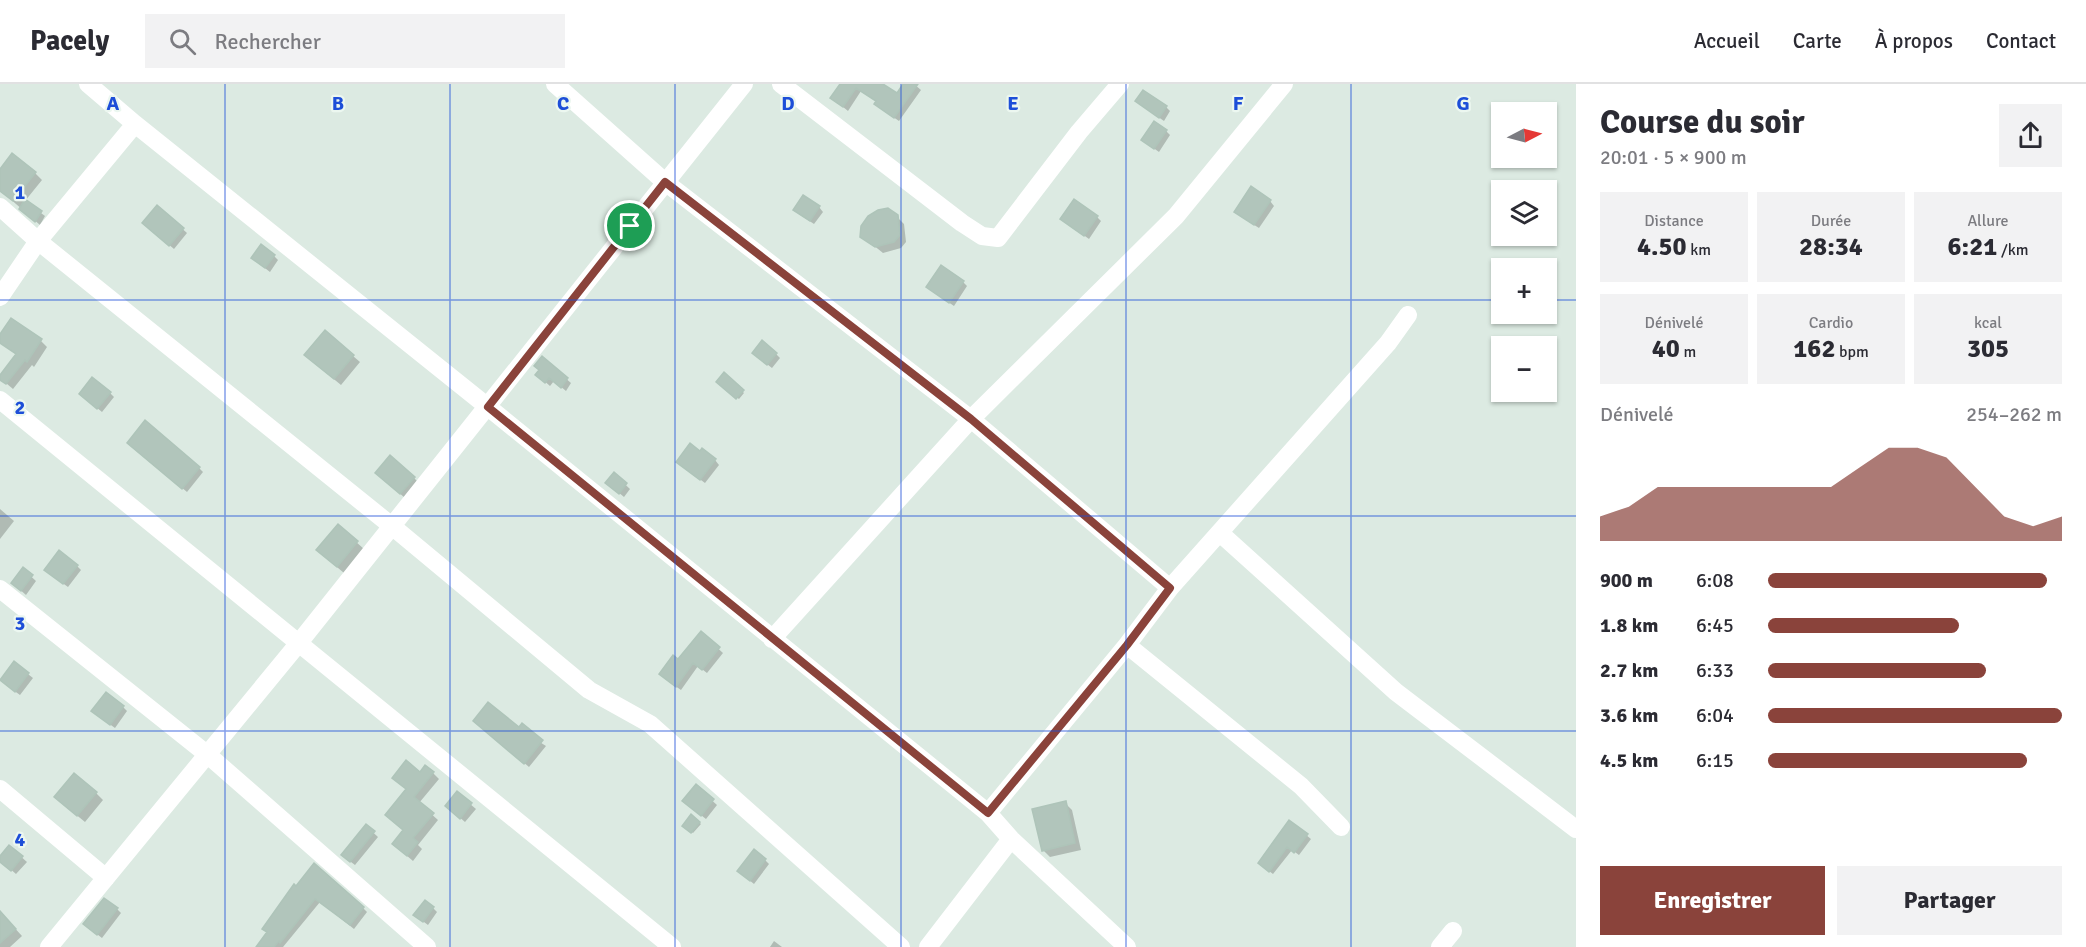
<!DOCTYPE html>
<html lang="fr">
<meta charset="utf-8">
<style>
:root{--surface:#fff;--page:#f2f2f3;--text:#2b2b33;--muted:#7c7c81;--line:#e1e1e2;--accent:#8a433b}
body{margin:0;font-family:Signika,sans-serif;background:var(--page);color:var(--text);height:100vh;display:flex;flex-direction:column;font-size:22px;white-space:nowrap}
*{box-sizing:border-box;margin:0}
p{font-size:20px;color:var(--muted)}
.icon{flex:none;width:33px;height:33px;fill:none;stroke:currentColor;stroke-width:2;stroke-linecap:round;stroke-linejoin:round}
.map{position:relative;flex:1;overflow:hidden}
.drawer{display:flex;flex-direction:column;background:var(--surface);width:510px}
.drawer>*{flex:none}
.needle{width:39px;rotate:84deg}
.tools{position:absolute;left:1491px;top:18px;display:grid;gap:12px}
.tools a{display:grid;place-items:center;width:66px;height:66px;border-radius:0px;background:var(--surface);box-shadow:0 2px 4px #0004;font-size:30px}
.pin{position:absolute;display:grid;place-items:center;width:51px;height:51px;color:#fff;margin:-26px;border:3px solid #fff;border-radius:50%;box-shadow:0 2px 6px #0007}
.round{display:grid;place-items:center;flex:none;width:63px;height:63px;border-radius:0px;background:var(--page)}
.headline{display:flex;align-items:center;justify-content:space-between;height:102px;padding:0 24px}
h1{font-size:33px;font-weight:700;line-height:45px}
.metrics{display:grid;grid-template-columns:repeat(3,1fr);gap:9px;height:102px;padding:6px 24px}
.metrics div{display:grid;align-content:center;border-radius:0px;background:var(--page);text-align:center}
.metrics b{font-size:26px;font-weight:700}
.metrics small{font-size:16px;font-weight:400}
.metrics p{font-size:16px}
.chart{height:168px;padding:12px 24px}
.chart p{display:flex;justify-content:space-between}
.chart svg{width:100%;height:108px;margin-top:6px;fill:var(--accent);opacity:.7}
.cta{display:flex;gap:12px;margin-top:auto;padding:12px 24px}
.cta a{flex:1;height:69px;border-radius:0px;background:var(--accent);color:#fff;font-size:24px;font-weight:700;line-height:69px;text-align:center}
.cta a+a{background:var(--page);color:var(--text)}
ul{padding:0 24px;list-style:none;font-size:20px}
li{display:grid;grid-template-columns:96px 72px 1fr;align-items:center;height:45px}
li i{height:15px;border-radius:8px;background:var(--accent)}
header{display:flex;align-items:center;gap:36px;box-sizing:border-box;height:84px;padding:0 30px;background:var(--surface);border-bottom:2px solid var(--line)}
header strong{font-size:28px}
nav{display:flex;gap:33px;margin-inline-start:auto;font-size:21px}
.search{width:420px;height:54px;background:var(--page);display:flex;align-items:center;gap:15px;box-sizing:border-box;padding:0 21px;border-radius:0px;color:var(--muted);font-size:22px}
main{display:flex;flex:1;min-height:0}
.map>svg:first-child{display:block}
</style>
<header>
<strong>Pacely</strong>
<div class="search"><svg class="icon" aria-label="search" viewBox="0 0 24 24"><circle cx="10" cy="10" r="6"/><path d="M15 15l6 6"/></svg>Rechercher</div>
<nav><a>Accueil</a><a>Carte</a><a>À propos</a><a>Contact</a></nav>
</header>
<main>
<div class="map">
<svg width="1576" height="863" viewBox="0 0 1576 863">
<rect width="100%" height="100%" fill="#dceae2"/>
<path fill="#0003" d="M 843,0 L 881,0 L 897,11 L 905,0 L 914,0 L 921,6 L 899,37 L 880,24 L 876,20 L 877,18 L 861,7 L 848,27 L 832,14 Z
M 1141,21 L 1166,23 L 1170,27 L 1164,37 Z
M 1166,47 L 1170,51 L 1159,68 L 1148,60 Z
M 0,87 L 35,89 L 42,96 L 25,117 L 45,132 L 40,141 L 0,106 Z
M 1270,117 L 1274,122 L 1259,144 L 1240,132 Z
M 158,123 L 187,149 L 174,165 L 148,143 Z
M 819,123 L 823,128 L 814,140 L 799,130 Z
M 897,133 L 904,140 L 906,158 L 901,164 L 883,169 L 862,152 Z
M 1097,133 L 1101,137 L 1089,155 L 1067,139 Z
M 274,172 L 278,176 L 270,188 L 257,178 Z
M 963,198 L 967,202 L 954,222 L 932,207 Z
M 0,253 L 41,257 L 47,263 L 34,283 L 32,281 L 13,305 L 0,294 L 17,271 L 0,258 Z
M 776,270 L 780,274 L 772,284 L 758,273 Z
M 353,272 L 360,278 L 341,301 L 313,278 Z
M 542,274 L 571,299 L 566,307 L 554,297 L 550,302 L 542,295 Z
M 724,290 L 744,309 L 739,315 L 718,298 Z
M 110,309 L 114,313 L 102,328 L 85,314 Z
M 134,363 L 199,384 L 203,388 L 187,408 Z
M 715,376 L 719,381 L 705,399 L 682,382 Z
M 614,390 L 630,405 L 624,413 L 612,403 Z
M 381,393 L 414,394 L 418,398 L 405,414 Z
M 0,425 L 14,437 L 0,455 Z
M 338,442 L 364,465 L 344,489 L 325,473 Z
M 77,482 L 81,486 L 68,503 L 50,490 Z
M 23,485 L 36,497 L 26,511 L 17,503 Z
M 701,549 L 723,569 L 707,589 L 698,582 L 681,606 L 665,595 Z
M 15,580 L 33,594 L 20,611 L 6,601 Z
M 123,623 L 127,627 L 115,644 L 97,631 Z
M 480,641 L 519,645 L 546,662 L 529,683 Z
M 433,689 L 439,695 L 419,719 L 438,736 L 418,761 L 422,765 L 413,777 L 399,765 L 420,690 Z
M 696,702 L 717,721 L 706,735 L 688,721 Z
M 96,709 L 103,716 L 85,738 L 63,720 Z
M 457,709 L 476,725 L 465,738 L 451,726 Z
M 1065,719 L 1072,726 L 1081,766 L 1050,773 L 1043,766 Z
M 692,732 L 701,740 L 693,749 L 684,742 Z
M 1290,738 L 1311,755 L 1299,771 L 1292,766 L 1273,790 L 1264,783 Z
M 366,742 L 378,753 L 355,781 L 347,775 Z
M 10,763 L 27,778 L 16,790 L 0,776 Z
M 765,776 L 769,780 L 754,800 L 743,791 Z
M 295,803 L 363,824 L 367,828 L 354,845 L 320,818 L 283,863 L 258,863 L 268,849 Z
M 433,824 L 437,828 L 428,841 L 420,835 Z
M 117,825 L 121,829 L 102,854 L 89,844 Z
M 0,828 L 22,852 L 10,863 L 0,863 Z
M 774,857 L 782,863 L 770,863 Z"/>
<path fill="#b1c5bb" stroke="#aec4b9" stroke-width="1.5" d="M 840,0 L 883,0 L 897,9 L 903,0 L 918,0 L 894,34 L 874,20 L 876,17 L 856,4 L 843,23 L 830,14 Z
M 1143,6 L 1167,22 L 1159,34 L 1135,17 Z
M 1154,37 L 1167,46 L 1154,65 L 1141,56 Z
M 12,69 L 36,88 L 13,117 L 0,107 L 0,85 Z
M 1251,102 L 1271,116 L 1254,141 L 1234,128 Z
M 803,111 L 820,122 L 810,137 L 793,126 Z
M 25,115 L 42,127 L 35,138 L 19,125 Z
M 1074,115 L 1098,132 L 1084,152 L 1060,135 Z
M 157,121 L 184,144 L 169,162 L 142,139 Z
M 888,124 L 898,131 L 900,151 L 894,158 L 875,163 L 860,153 L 861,142 L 868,132 L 878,126 Z
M 261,160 L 275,171 L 265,184 L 251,174 Z
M 941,181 L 964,197 L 949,219 L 926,203 Z
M 11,234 L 42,255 L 27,278 L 25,276 L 6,300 L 0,296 L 0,291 L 16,270 L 0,259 L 0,250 Z
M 325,246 L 354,271 L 334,295 L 304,271 Z
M 762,256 L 777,269 L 767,281 L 752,269 Z
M 542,272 L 568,294 L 561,304 L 549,294 L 545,299 L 535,291 L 539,286 L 534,282 Z
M 724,288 L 744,306 L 736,315 L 716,298 Z
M 92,293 L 111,308 L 97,325 L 79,310 Z
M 145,336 L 200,383 L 182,405 L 127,359 Z
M 690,359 L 700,367 L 702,364 L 716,375 L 700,396 L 676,378 Z
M 390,371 L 415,393 L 400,410 L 375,389 Z
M 614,388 L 627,399 L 619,410 L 605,399 Z
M 338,440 L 358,457 L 337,483 L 316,466 Z
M 59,466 L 78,481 L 63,500 L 44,486 Z
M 23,483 L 33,491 L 21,507 L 11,499 Z
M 701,547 L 720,563 L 702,586 L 693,579 L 676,603 L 659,590 L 673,571 L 678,575 Z
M 14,577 L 29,589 L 15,608 L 0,596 Z
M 106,608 L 124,622 L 110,641 L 91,627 Z
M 488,618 L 519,643 L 522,639 L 543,656 L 524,680 L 473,637 Z
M 406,676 L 420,688 L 425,681 L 434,688 L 414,713 L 434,729 L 413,754 L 418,758 L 407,772 L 392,760 L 403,746 L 385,731 L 406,705 L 392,694 Z
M 74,689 L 97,708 L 77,732 L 54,713 Z
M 696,700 L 714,715 L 701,732 L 682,717 Z
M 457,707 L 472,719 L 460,735 L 445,722 Z
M 1066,717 L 1075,759 L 1042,767 L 1032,725 Z
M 691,730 L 700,738 L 691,749 L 682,742 Z
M 1289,736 L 1308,750 L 1294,769 L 1287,763 L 1269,788 L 1258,779 Z
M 366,740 L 375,747 L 350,778 L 341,771 Z
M 9,761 L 23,772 L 11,787 L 0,778 L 0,772 Z
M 754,765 L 766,775 L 750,797 L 737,787 Z
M 314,779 L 364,823 L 350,841 L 315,815 L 280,859 L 279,857 L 274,863 L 256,863 L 267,848 L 262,845 L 294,800 L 296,802 Z
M 104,814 L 118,824 L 97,851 L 83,840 Z
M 425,816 L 434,823 L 423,838 L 413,831 Z
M 0,827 L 16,845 L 0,859 Z"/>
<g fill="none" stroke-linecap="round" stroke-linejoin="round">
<path stroke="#fff" stroke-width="18" d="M 88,0 L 135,40 L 488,323 L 988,729 L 1011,755 L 1127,863
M 555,0 L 665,98 L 971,335 L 1170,504
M 781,0 L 962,139 L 982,152 L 998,154 L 1079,48 L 1120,0
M 0,123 L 38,157 L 393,443 L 589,606 L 650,640 L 901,863
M 0,213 L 38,157 L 135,40
M 0,316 L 672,863
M 1220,449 L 1396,608 L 1576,745
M 0,505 L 208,671 L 427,863
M 772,555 L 971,335 L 1176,132 L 1284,0
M 1127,561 L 1170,504 L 1388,259 L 1408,231
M 0,705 L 106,794
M 988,729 L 1127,561 L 1301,702 L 1341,743
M 49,863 L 298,560 L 744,0
M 928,863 L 1011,755
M 1440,863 L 1453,847"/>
</g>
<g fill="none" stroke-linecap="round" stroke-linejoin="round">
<defs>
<path id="route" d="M 665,98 L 971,335 L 1170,504 L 1127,561 L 988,729 L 488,323 Z"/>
</defs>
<use href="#route" stroke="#fff" stroke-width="12"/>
<use href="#route" stroke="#8a433b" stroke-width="8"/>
</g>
<path fill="none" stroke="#1d4ed8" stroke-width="1.5" stroke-opacity="0.55" d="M 225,0 L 225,863M 450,0 L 450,863M 675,0 L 675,863M 901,0 L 901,863M 1126,0 L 1126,863M 1351,0 L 1351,863M 0,216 L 1502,216M 1546,216 L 1576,216M 0,432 L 1576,432M 0,647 L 1576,647"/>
<g font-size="20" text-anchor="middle" font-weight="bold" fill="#1d4ed8" stroke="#ecf7f0" stroke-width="4.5" stroke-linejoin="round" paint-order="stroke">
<text x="113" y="26">A</text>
<text x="338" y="26">B</text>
<text x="563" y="26">C</text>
<text x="788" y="26">D</text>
<text x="1013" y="26">E</text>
<text x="1238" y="26">F</text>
<text x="1463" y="26">G</text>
<text x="20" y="115">1</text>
<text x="20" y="330">2</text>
<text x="20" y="546">3</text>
<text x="20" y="762">4</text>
</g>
</svg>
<div class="tools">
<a><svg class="needle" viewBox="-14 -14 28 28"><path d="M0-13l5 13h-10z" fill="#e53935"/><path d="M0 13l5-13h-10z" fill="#7c7c81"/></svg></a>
<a><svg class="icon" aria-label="layers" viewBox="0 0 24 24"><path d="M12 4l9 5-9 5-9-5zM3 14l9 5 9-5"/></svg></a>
<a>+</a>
<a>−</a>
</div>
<div class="pin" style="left:630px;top:142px;background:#1e9e55"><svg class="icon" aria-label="arrive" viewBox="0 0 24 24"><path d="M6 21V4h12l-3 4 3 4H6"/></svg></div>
</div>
<section class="drawer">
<div class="headline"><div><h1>Course du soir</h1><p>20:01 · 5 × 900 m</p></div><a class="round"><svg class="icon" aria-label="share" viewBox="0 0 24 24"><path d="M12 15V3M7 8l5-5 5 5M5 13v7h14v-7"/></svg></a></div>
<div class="metrics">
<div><p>Distance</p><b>4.50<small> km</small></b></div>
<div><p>Durée</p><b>28:34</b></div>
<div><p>Allure</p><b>6:21<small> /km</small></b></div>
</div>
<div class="metrics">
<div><p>Dénivelé</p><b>40<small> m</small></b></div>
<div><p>Cardio</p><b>162<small> bpm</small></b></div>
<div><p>kcal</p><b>305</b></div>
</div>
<div class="chart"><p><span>Dénivelé</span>254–262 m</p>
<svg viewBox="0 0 160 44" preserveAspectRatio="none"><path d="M0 44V34L10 30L20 22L30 22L40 22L50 22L60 22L70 22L80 22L90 14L100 6L110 6L120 10L130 22L140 34L150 38L160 34V44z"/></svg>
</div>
<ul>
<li><b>900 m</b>6:08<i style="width:95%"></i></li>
<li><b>1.8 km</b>6:45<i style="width:65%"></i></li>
<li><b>2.7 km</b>6:33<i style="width:74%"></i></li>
<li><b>3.6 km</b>6:04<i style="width:100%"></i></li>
<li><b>4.5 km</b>6:15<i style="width:88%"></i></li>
</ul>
<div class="cta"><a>Enregistrer</a><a>Partager</a></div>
</section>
</main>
